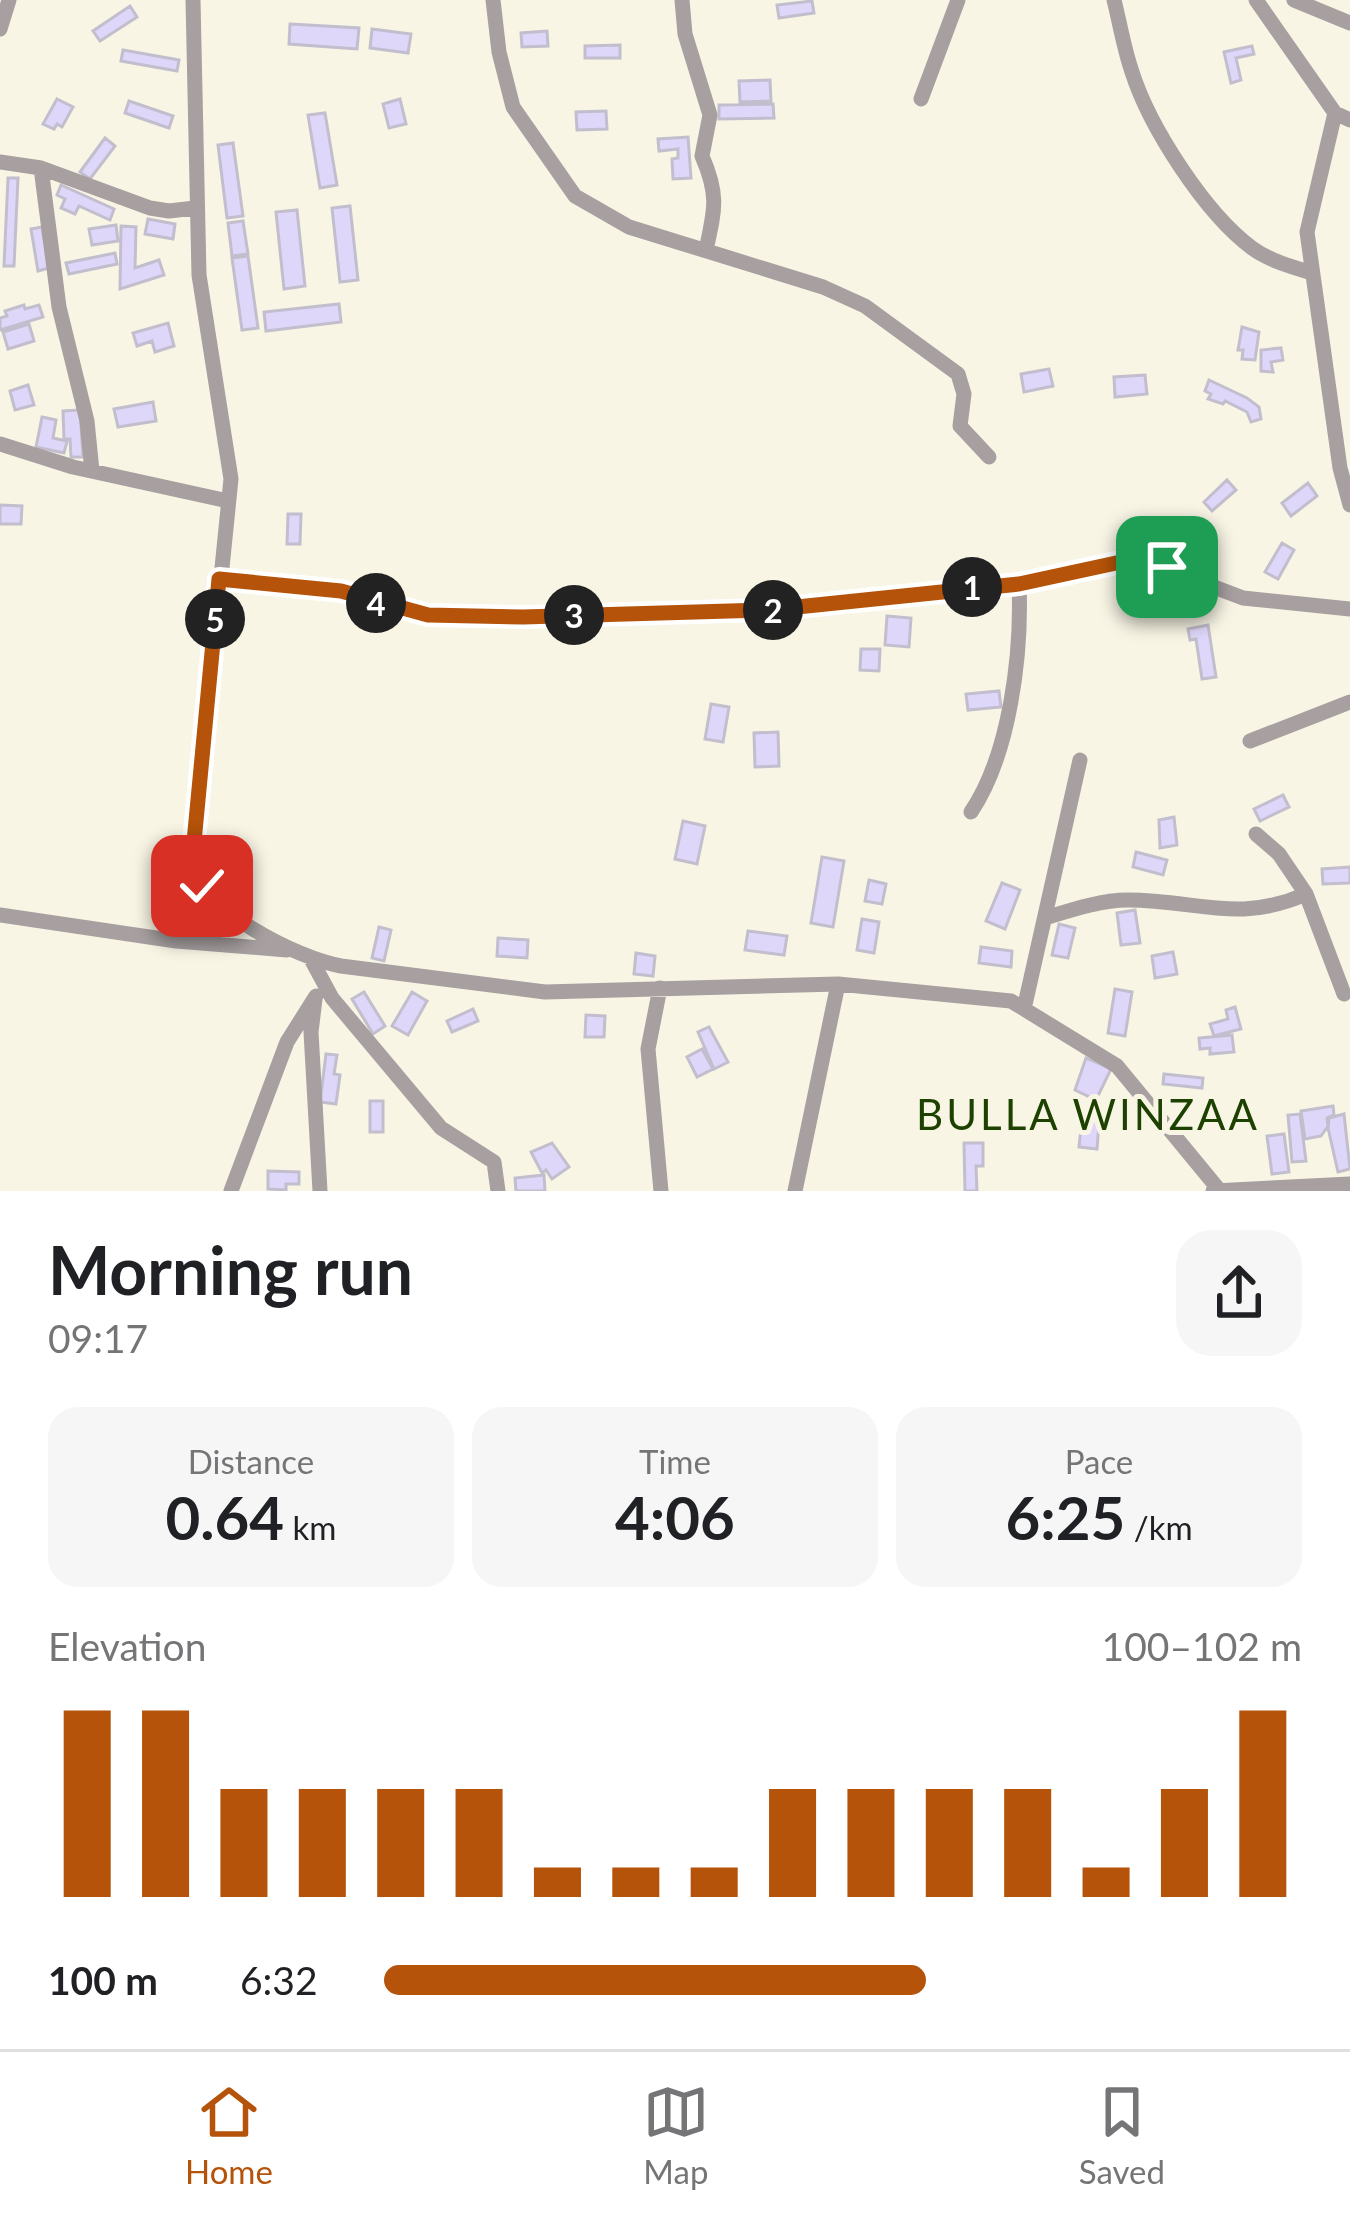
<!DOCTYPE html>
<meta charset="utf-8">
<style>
:root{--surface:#fff;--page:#f6f6f6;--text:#202124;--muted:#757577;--line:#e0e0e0;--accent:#b45309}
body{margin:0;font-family:Lato,sans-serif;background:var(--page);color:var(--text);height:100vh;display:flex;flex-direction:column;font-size:45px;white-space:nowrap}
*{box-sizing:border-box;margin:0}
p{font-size:39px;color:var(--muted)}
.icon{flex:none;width:66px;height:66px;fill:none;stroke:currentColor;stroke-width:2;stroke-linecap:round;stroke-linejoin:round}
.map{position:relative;height:1191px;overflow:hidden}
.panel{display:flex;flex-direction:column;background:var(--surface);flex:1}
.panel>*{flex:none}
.pin{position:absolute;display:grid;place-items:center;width:102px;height:102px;color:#fff;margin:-51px;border-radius:24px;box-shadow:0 6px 18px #0006}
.km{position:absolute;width:60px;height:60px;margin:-30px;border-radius:50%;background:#222;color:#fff;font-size:33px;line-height:60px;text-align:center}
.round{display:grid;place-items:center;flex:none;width:126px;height:126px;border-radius:36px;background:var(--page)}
.headline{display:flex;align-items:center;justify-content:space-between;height:204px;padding:0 48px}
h1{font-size:66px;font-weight:700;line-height:90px}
.metrics{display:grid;grid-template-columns:repeat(3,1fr);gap:18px;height:204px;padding:12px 48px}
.metrics div{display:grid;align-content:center;border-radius:30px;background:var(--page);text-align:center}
.metrics b{font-size:60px;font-weight:700}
.metrics small{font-size:33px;font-weight:400}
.metrics p{font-size:33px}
.chart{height:336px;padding:24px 48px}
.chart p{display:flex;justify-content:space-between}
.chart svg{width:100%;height:216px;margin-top:12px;stroke:var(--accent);stroke-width:6}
ul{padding:0 48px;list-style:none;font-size:39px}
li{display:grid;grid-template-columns:192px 144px 1fr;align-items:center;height:90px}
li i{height:30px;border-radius:15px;background:var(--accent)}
.tab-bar{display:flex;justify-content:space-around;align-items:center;height:168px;border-top:3px solid var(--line);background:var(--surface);font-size:33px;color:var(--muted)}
.tab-bar a{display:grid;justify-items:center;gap:6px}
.tab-bar .current{color:var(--accent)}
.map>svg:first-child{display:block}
</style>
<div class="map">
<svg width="1350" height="1191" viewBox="0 0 1350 1191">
<rect width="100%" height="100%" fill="#f8f5e5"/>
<path fill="#dfd7f9" stroke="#c2becd" stroke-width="3" d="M 812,1 L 814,13 L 779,18 L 777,5 Z
M 130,6 L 137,17 L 100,41 L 93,31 Z
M 290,24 L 359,28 L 357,49 L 289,44 Z
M 372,29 L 411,34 L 408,53 L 370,48 Z
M 547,31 L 548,46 L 522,47 L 521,33 Z
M 620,45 L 620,58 L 585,58 L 585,46 Z
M 1252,46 L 1254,54 L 1236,58 L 1241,80 L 1231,83 L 1224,52 Z
M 123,50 L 179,60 L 177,71 L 121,61 Z
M 770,80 L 771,101 L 740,102 L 739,81 Z
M 57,99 L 73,107 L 62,127 L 57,124 L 54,129 L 43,124 Z
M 400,99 L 406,124 L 389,128 L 383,104 Z
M 129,101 L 173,116 L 169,128 L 125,113 Z
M 773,104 L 774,118 L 719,119 L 719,105 Z
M 606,111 L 607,129 L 577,130 L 576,112 Z
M 325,113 L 337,185 L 320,188 L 308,115 Z
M 688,137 L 691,178 L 673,179 L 672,159 L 678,158 L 678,149 L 659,151 L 658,139 Z
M 105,138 L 115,146 L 90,179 L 80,172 Z
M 233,143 L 243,216 L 227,218 L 218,145 Z
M 8,178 L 18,178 L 14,266 L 4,266 Z
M 61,185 L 114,209 L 110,220 L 79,206 L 75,214 L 61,208 L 65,199 L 57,195 Z
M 350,206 L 358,280 L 340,282 L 332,208 Z
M 297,210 L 305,286 L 284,289 L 276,212 Z
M 148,219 L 175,224 L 173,239 L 145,234 Z
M 243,221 L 248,254 L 232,256 L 228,223 Z
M 116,225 L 118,241 L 92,245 L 89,229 Z
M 121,226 L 136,227 L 135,268 L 159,260 L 164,275 L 120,289 Z
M 42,227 L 49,268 L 38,271 L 31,229 Z
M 115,253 L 117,264 L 69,274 L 66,263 Z
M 248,256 L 258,328 L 242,330 L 232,258 Z
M 339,304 L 341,322 L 266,331 L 264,312 Z
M 24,305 L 25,309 L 39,305 L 43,317 L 0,330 L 0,318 L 7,316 L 5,311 Z
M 168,323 L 174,346 L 155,352 L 152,341 L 137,346 L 133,333 Z
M 29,324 L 34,341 L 8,349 L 3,332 Z
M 1242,327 L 1259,332 L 1255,360 L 1242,359 L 1243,350 L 1238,350 Z
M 1281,348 L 1283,360 L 1271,362 L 1273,372 L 1261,371 L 1261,350 Z
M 1049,369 L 1053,386 L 1024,392 L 1021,374 Z
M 1145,375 L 1147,394 L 1115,397 L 1114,377 Z
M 1209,380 L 1247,398 L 1259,407 L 1261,419 L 1251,422 L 1247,412 L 1225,401 L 1223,404 L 1208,399 L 1211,394 L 1205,391 Z
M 28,385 L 34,405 L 15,410 L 10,391 Z
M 153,402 L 156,421 L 118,427 L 114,409 Z
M 80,410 L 83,457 L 71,457 L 70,439 L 64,439 L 63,411 Z
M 42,417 L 56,420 L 53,438 L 67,441 L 64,453 L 36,447 Z
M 1227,480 L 1236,490 L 1212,511 L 1204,502 Z
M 1308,483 L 1317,496 L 1291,516 L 1282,503 Z
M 0,505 L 22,506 L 21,524 L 0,524 Z
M 288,514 L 301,514 L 300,544 L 287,544 Z
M 1282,543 L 1294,550 L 1278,579 L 1265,572 Z
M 887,616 L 911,618 L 909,647 L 885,645 Z
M 1208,625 L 1216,677 L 1202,679 L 1196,639 L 1190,640 L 1188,629 Z
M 861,649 L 880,649 L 879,671 L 860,670 Z
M 999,691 L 1001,707 L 968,710 L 966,694 Z
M 711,704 L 729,707 L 723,742 L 705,739 Z
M 778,732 L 779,766 L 755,767 L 754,733 Z
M 1283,795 L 1289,807 L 1260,821 L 1254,809 Z
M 1174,817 L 1177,845 L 1160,848 L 1159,820 Z
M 683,821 L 705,826 L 697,864 L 675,859 Z
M 1136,852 L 1167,860 L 1163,875 L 1133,867 Z
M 822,857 L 844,861 L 833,927 L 811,923 Z
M 1350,867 L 1350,883 L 1323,884 L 1322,869 Z
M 869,880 L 886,884 L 882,904 L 865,901 Z
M 1002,883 L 1020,890 L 1005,929 L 986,921 Z
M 1135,910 L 1140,943 L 1121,945 L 1117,913 Z
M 862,919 L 879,922 L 874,953 L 857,950 Z
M 1059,924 L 1075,928 L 1068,958 L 1052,955 Z
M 379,927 L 391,930 L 384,961 L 372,958 Z
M 748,931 L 787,936 L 784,955 L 745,950 Z
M 498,938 L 528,940 L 527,958 L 497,956 Z
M 981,947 L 1012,951 L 1011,967 L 979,963 Z
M 1173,952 L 1177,974 L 1155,978 L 1152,956 Z
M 636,953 L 655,956 L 653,976 L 634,974 Z
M 1115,989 L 1132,992 L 1125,1036 L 1108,1033 Z
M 364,992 L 385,1026 L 373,1034 L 352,999 Z
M 412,992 L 427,1001 L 408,1035 L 392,1026 Z
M 1235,1007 L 1241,1029 L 1214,1036 L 1210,1024 L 1228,1019 L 1226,1010 Z
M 473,1009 L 478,1021 L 452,1032 L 447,1021 Z
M 586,1015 L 605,1016 L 604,1037 L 585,1037 Z
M 709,1027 L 728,1062 L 714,1069 L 698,1032 Z
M 1232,1035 L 1234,1052 L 1210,1054 L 1210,1048 L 1200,1049 L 1199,1038 Z
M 702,1049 L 713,1069 L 697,1077 L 687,1057 Z
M 326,1054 L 337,1055 L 334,1074 L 340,1075 L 336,1104 L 320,1102 Z
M 1086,1058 L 1111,1069 L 1096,1100 L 1075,1090 Z
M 1164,1074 L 1203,1078 L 1202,1088 L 1163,1084 Z
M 370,1101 L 383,1101 L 383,1132 L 370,1132 Z
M 1333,1106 L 1334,1115 L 1327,1118 L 1328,1126 L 1321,1136 L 1305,1139 L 1301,1111 Z
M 1083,1109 L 1100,1110 L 1097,1149 L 1079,1147 Z
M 1300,1114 L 1306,1161 L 1292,1162 L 1288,1115 Z
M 1344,1114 L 1350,1169 L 1338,1172 L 1328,1128 L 1329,1118 Z
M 1284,1134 L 1289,1172 L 1272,1174 L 1267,1136 Z
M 552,1143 L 569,1167 L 552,1179 L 546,1170 L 542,1173 L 531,1152 Z
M 964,1143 L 983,1143 L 983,1166 L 976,1166 L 977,1191 L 965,1191 Z
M 268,1171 L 299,1172 L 299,1184 L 286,1184 L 286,1190 L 268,1189 Z
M 544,1175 L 545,1191 L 516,1191 L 515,1178 Z"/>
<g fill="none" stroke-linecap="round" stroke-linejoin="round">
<path stroke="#a79fa0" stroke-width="15" d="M 193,0 L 199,275 L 231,479 L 192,863 C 202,911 297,958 341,966 L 545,992 L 838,984 L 1011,1001 L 1117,1066 L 1220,1191
M 493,0 L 499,52 L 513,107 L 575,196 L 629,227 L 823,287 L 865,306 L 958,374 L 964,394 L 960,426 L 989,457
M 682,0 L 685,34 L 710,115 L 702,156 C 719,195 715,209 706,250
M 1114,0 C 1120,24 1124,49 1132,72 C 1150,128 1205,213 1252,248 C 1270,261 1292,267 1312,273
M 1256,0 L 1335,113 L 1350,120
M 1294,0 L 1350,23
M 0,29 L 9,0
M 921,99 L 958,0
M 1335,113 L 1307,232 L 1340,468 L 1350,505
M 0,162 L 41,168 L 150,208 L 169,211 L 195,208
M 41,168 L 59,307 L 87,421 L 92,471
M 0,444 L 73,467 L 228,501
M 219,579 L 341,591 L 394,609 L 458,617 L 768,611 L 1019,584
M 1250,741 L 1350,702
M 971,812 C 1010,754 1022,654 1019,584 L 1067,577 L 1117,562 L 1143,560 L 1243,598 L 1350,609
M 1306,894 L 1344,994
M 0,915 L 176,941 L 287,950
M 1045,918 C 1071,910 1101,900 1128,900 C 1197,900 1238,924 1306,894 L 1279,854 L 1256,834
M 312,961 L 332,998 L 441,1128 L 494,1162 L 498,1191
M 660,988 L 648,1049 L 661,1191
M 315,999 L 311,1032 L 320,1191
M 1024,1009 L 1080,760
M 231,1191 L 287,1042 L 316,996
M 795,1191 L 838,984
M 1213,1191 L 1350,1184"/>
</g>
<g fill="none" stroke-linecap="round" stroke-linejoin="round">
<defs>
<path id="route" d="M 202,886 L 192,863 L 219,579 L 341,591 L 428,615 L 523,617 L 768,610 L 1019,584 L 1130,560 L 1167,567"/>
</defs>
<use href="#route" stroke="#fff" stroke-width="24"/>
<use href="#route" stroke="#b45309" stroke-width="15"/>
</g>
<g text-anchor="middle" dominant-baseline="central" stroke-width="10" stroke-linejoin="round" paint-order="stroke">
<g font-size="42" letter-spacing="3" fill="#1d4100" stroke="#f8f5e5">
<text x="1088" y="1114">BULLA WINZAA</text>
</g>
</g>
</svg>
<div class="pin" style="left:1167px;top:567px;background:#1e9e55"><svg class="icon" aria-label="arrive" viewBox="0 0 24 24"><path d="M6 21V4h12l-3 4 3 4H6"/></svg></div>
<div class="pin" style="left:202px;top:886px;background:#d93025"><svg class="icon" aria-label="check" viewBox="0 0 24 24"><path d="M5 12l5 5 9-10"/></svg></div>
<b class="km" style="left:972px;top:587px">1</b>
<b class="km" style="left:773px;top:610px">2</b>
<b class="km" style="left:574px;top:615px">3</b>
<b class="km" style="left:376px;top:603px">4</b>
<b class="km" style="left:215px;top:619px">5</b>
</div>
<section class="panel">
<div class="headline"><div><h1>Morning run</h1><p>09:17</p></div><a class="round"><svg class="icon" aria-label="share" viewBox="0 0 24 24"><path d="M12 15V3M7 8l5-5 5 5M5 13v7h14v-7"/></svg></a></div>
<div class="metrics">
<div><p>Distance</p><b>0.64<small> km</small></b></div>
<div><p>Time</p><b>4:06</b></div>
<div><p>Pace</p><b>6:25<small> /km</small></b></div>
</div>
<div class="chart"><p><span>Elevation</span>100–102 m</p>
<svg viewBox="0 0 160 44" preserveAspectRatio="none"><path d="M5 44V6M15 44V6M25 44V22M35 44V22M45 44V22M55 44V22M65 44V38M75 44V38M85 44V38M95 44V22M105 44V22M115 44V22M125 44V22M135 44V38M145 44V22M155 44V6"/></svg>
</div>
<ul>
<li><b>100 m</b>6:32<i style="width:59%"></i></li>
</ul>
</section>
<nav class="tab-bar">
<a class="current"><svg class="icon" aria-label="home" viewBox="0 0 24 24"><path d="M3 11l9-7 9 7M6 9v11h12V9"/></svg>Home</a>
<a><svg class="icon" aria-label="map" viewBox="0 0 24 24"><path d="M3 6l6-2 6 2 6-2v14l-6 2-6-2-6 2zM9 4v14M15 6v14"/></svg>Map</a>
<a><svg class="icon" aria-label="saved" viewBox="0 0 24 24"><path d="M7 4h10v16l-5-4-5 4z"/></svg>Saved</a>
</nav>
